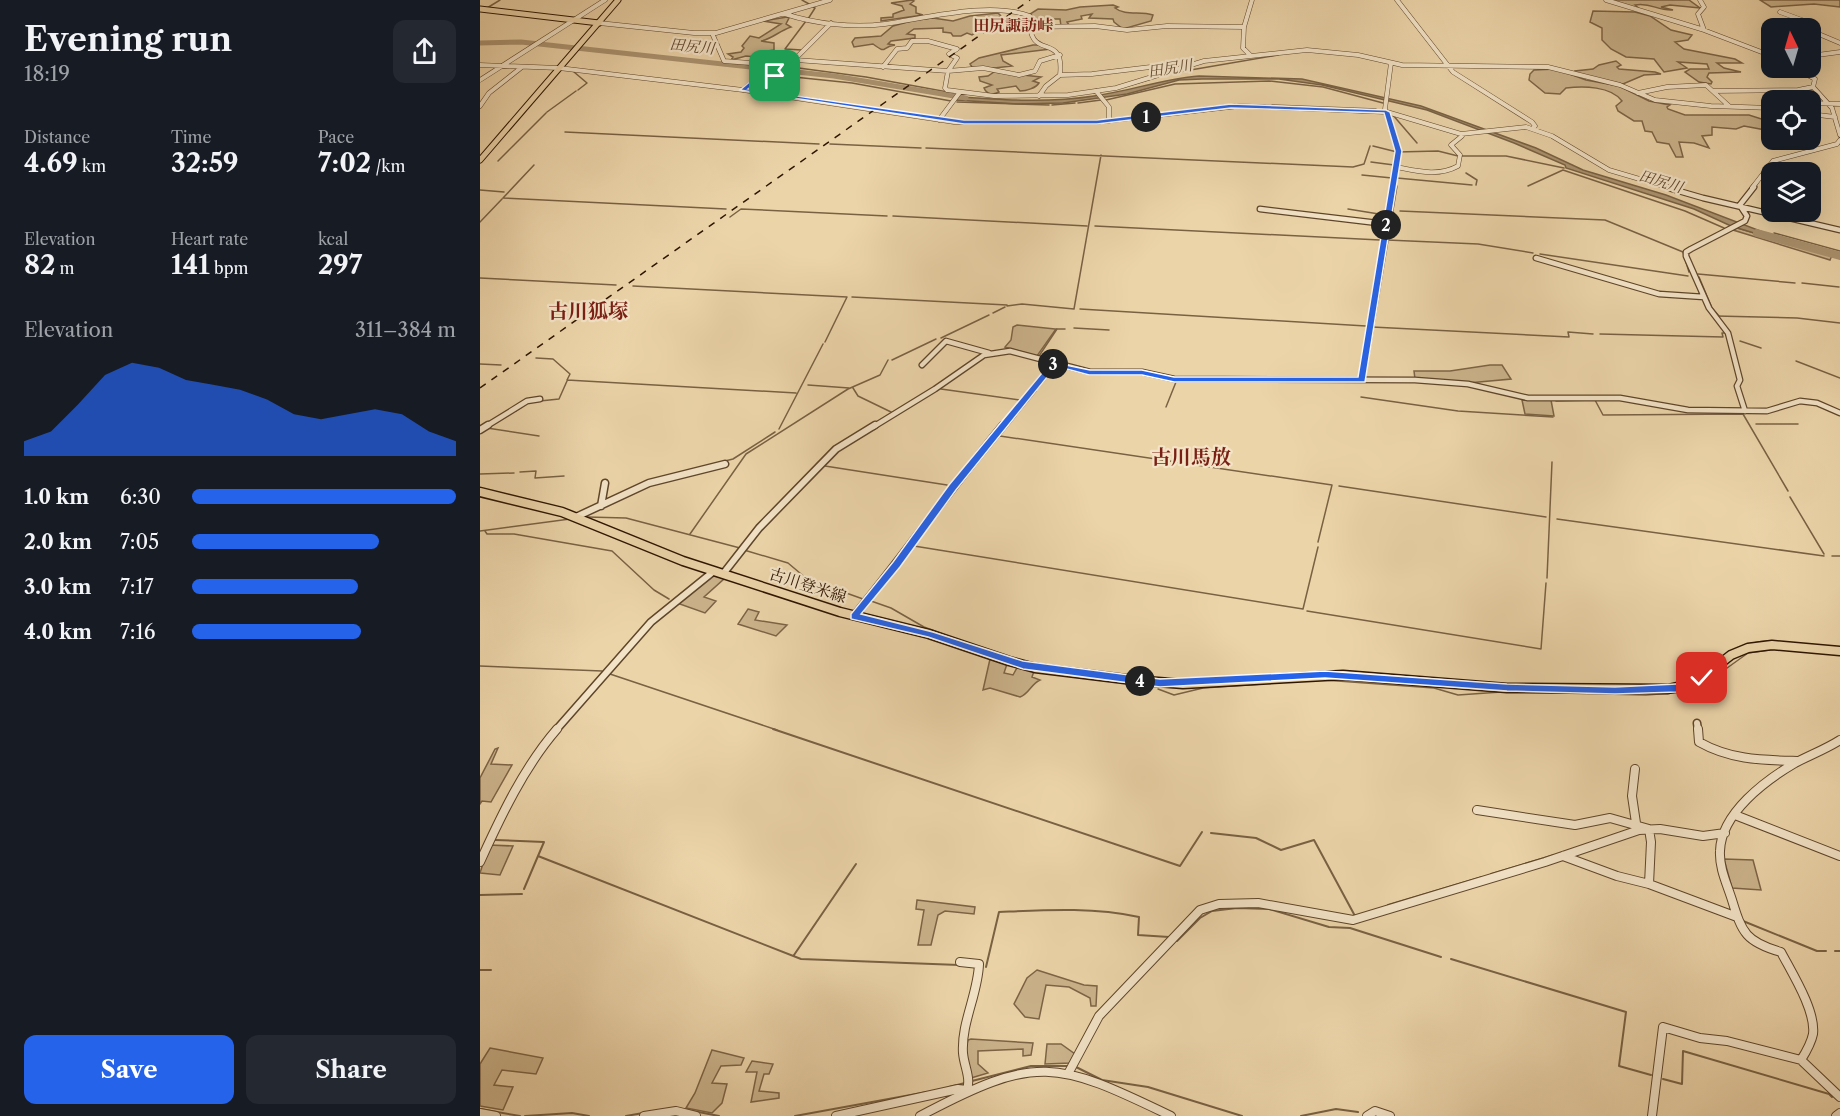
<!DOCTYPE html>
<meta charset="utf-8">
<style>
:root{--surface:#171b24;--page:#242831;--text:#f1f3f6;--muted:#9ea1a6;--accent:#2563eb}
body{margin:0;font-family:"Libre Caslon Text","Noto Serif JP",serif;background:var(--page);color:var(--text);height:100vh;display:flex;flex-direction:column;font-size:22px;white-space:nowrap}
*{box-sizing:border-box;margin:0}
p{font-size:20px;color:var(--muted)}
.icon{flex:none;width:33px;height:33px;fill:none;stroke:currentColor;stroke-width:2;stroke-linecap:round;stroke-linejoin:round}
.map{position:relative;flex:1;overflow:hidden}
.side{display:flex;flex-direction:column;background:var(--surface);width:480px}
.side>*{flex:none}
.needle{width:39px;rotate:355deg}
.controls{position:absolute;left:1281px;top:18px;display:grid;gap:12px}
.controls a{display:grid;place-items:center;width:60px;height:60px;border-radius:12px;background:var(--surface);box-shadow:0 6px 24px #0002;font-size:30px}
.pin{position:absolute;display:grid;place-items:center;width:51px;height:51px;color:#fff;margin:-26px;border-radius:12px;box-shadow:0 3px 9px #0006}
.km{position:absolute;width:30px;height:30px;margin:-15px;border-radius:50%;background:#222;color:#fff;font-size:16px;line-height:30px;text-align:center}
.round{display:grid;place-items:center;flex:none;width:63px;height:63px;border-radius:12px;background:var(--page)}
.headline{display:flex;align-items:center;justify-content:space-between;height:102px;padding:0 24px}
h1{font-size:33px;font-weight:800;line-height:45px}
.metrics{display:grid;grid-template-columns:repeat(3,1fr);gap:9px;height:102px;padding:6px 24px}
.metrics div{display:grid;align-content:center}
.metrics b{font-size:26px;font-weight:800}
.metrics small{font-size:16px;font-weight:400}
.metrics p{font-size:16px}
.chart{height:168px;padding:12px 24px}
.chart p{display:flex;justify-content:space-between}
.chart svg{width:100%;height:108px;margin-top:6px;fill:var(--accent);opacity:.7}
.primary-button{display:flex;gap:12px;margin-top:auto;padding:12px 24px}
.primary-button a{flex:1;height:69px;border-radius:12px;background:var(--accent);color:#fff;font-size:24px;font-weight:800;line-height:69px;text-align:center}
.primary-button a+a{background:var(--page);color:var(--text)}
ul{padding:0 24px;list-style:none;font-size:20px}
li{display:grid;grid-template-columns:96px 72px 1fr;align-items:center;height:45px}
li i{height:15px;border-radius:8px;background:var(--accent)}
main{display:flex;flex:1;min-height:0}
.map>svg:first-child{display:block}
</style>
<main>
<section class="side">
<div class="headline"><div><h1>Evening run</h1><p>18:19</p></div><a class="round"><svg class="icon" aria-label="share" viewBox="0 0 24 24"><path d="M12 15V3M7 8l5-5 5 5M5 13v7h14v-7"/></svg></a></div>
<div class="metrics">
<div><p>Distance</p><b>4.69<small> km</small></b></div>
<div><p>Time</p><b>32:59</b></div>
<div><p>Pace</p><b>7:02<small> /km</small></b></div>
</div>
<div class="metrics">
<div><p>Elevation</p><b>82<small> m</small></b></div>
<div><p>Heart rate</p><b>141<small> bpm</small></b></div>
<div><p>kcal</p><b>297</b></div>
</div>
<div class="chart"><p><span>Elevation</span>311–384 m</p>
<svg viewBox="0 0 160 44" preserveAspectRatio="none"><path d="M0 44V38L10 34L20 23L30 11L40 6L50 8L60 13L70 15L80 17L90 21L100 27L110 29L120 27L130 25L140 27L150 34L160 38V44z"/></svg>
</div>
<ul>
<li><b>1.0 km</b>6:30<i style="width:100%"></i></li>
<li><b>2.0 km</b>7:05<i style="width:71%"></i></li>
<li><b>3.0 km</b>7:17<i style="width:63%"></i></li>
<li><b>4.0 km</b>7:16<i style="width:64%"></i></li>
</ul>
<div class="primary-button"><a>Save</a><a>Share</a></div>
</section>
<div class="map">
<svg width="1360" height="1116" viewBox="0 0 1360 1116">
<rect width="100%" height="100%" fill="#ecd4a9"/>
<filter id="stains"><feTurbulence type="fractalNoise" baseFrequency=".00333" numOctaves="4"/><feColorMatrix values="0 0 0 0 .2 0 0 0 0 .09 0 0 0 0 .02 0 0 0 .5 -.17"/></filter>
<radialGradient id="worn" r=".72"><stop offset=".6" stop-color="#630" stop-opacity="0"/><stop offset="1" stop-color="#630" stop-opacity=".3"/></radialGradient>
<path fill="#ccb48c" stroke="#7d6446" stroke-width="1.5" d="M 432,0 L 434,1 L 430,4 L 436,7 L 436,13 L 443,15 L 401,21 L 401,18 L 413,17 L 413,14 L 424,10 L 422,6 L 411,3 Z
M 1129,0 L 1209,0 L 1220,8 L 1190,5 L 1181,7 L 1193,10 C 1177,11 1171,2 1155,5 L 1161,10 Z
M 1280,0 L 1360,0 L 1360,7 L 1334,4 L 1291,7 Z
M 633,5 L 638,7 L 635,8 C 645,16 660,11 673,15 L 671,21 L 643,29 L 634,22 L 633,19 L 609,18 L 612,14 L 601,16 L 602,19 L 587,22 L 589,25 L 581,26 L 580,19 L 555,19 L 555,23 L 552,23 L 550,14 L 558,9 L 586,10 L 600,7 Z
M 1113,11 L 1155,12 L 1170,16 L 1191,30 L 1212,35 L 1208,40 L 1195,42 L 1204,49 L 1255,59 L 1262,63 L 1237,63 L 1244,68 L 1261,72 L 1229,73 L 1227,77 L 1232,82 L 1231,84 L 1219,82 L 1205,72 L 1210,69 L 1229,69 L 1227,64 L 1198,62 L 1207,68 L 1184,72 L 1174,59 L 1146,57 L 1131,49 L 1122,40 L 1122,28 L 1110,22 Z
M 518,13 L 521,16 L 492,35 L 487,33 L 481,36 L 473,36 L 471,33 L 463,32 L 463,28 L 434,29 L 427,34 L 435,35 L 435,38 L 411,41 L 408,44 L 415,45 C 400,47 408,55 393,44 L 374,47 L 372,42 L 375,38 L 401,36 L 413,26 L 435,20 L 453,18 L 473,21 L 490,16 Z
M 307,17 L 309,18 L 306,24 L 311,27 C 299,31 292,39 281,41 L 294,43 L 294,50 L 288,51 L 288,58 L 266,56 L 251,60 L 253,57 L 248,54 L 261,52 L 264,48 L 262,46 L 270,36 L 279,38 L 301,24 L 283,21 Z
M 553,45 L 560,45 L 571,49 L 521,55 L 523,61 L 532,66 L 514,68 L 492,67 L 490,64 L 499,58 Z
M 1136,61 L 1141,65 L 1137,67 L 1139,69 L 1175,72 L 1181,74 L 1164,75 L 1143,84 L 1096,74 L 1095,71 L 1113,69 L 1119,65 Z
M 1076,69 L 1106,80 L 1139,86 L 1169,101 L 1190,105 L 1187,107 L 1188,109 L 1205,115 L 1269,115 L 1291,122 L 1291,131 L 1264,126 L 1256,129 L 1232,127 L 1232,135 L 1222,136 L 1229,148 L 1214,143 L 1199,142 L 1203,157 L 1196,157 L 1189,144 L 1177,142 L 1172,132 L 1165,131 L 1162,121 L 1154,121 L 1138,111 L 1136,106 L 1142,101 C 1131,86 1103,86 1086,88 L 1080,94 L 1065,93 L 1049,80 L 1050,74 L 1054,70 Z
M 514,72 L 561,77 L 553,81 L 559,83 C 556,88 546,91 540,91 L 536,86 L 517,89 L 519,92 C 514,95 507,95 504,88 L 512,85 L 500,81 L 499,77 L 508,76 Z
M 1257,228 L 1352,255 L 1350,260 L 1253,230 Z
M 537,325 L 575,329 L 576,329 L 557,356 L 525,347 L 531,340 L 533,327 Z
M 1010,365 L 1022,365 L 1031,379 L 988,383 L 935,379 L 934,371 L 970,371 Z
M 1042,400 L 1071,400 L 1074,416 L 1045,414 Z
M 234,575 L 245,578 L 224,597 L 236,601 L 225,613 L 197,603 Z
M 268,609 L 279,612 L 275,620 L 307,625 L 296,636 L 258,624 Z
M 510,659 L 527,664 L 524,673 L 533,675 L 538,666 L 554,671 L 552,677 L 560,680 C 551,684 549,694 540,697 L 510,688 L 503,690 Z
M 18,748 L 11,764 L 32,765 L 11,802 L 2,801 L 0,804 L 0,778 L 15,749 Z
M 9,845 L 33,846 L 20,875 L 0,873 Z
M 1244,859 L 1273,860 L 1281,890 L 1252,888 Z
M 437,900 L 495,907 L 494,914 L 465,911 L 458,915 L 451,945 L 438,945 L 444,910 L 436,909 Z
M 557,970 L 604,985 L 617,986 L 616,1006 L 611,1006 L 610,998 L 589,987 L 566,985 L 559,1019 L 545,1017 L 534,1004 L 547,978 Z
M 488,1040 L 491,1039 L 553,1043 L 551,1055 L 543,1056 L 543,1049 L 498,1051 L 498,1064 L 508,1073 L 491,1078 L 485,1052 Z
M 567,1044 L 581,1044 L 595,1054 L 591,1063 L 565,1064 Z
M 10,1048 L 63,1058 L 56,1074 L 22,1070 L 14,1085 L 33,1087 L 23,1110 L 0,1106 L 0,1064 Z
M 232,1050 L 264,1058 L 261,1065 L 241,1066 L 232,1083 L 247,1084 L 242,1103 L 232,1113 L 206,1108 L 215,1093 Z
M 272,1061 L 293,1064 L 289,1074 L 284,1074 L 279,1091 L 299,1093 L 299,1098 L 271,1102 L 277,1072 L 266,1072 Z"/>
<path fill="#ab9370" stroke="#796143" stroke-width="1.5" d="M 719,76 L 822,79 L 941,106 L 1056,148 L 1103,170 L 1186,195 L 1291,235 L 1287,237 L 1251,226 L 1214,209 L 1086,168 L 1085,165 L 1034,143 L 947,110 L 842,85 L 799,79 L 722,79 L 699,80 L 647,94 L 583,103 L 537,104 L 476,100 L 479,97 C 524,100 569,103 614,96 C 649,91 683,79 719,76 Z"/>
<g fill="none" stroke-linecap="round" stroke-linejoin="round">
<path stroke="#796143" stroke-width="1.5" d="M 322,0 L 329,4
M 7,8 L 20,0
M 328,19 L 335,8 L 333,7
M 322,50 L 305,49 L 326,21
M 313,64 L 311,67 L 386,77 L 473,93
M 94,72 L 107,83 L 98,90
M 693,73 L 798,55
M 304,76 L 372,83 L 471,101
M 644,87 L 674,78
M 626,100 L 695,84 L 789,81 L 843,87 L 903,103
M 477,102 L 569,105
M 598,103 L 621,100
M 572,105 L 595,103
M 777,105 L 785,105
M 792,105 L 896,109
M 720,108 L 755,104
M 67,112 L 96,91
M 912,114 L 937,143
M 85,132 L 339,144
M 350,144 L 441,148
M 893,146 L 917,152 L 958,151 L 978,156
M 446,148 L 873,167 L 884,164 L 890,146
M 982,156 L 1026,156 L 1084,168
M 18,161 L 66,113
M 891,162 L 914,165
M 54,165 L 23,198 L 246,209
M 986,173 L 997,180 L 996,185
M 882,175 L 912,178
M 917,178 L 992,185
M 1048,186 L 1083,170 L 1205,211 L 1244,228
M 0,190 L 24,192
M 868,209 L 905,215
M 920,211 L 1125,220 L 1203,252 L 1209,272
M 413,216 L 607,226
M 250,217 L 261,209 L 407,216
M 0,222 L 22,199
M 615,226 L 900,240
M 1294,233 L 1360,251
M 907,240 L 998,244 L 1053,253
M 1060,254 L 1208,276
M 1218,274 L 1315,283
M 1219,277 L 1232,308 L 1239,316
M 0,278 L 136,285
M 1322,283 L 1359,287
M 153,286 L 367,297 L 345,342
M 372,297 L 527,305
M 527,306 L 542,304 L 594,309 L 621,155
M 600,309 L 886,326
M 513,313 L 525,307
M 1236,316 L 1317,318 L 1360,323
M 892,327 L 1089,337 L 1088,332 L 1113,334
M 594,328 L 629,330
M 1120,334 L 1243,337 L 1242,333 L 1244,333
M 461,338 L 509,315
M 1260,341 L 1281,348
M 559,356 L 577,329 L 585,329
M 56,358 L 73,359 L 90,374 L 87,380 L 316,393
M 412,360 L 456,339
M 1316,361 L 1360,378
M 0,364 L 21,365
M 328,385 L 369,388
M 373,388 L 378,396 L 411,412
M 558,388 L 576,366
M 461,389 L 540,400
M 881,397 L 978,411 L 1073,417
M 60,401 L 79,399 L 87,381
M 1076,401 L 1115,400 L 1123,415 L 1263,414 L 1308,491
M 686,407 L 696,382 L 878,382
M 36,411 L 42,407
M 1276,424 L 1318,424
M 7,428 L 59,436
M 299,429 L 343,344
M 520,436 L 852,485 L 838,542
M 245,461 L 253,459 L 295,432
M 345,466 L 467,485
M 40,472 L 56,471 L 55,478 L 84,476
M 0,474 L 34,473
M 479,486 L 556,391
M 859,486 L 1066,517
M 1310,497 L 1344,554
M 107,517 L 146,518 L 260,548
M 1077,519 L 1344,556
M 0,531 L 90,519
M 5,531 L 7,534 L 34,534 L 132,551 L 174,590 L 189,599
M 210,534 L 266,454 L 368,389 L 400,375 L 408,360
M 434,546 L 823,609 L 838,547
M 264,550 L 308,563 L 327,579 L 383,599
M 1352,556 L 1360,556
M 1067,578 L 1072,462
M 391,601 L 411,608 L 444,627 L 476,639
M 827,611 L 1061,649 L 1066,583
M 544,661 L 574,666
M 0,666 L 122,671
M 588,668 L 646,675
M 1226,669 C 1245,653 1263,642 1288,641
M 130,674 L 297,730
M 844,680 L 954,688 L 978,695 L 1021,692
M 1209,680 L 1218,676
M 678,689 L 694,695 L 723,688 L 783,684
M 1037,692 L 1166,695 L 1208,692 L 1222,686 L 1268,653 L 1296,649"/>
<path stroke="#796143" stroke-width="2" d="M 293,729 L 700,866 L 722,832
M 731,833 L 776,838 L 801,850 L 834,840 L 875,916
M 15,840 L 64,842 L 58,856
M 1011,874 L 1074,855
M 44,889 L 58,856 L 321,959 L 479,965
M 0,895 L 42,894
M 908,905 L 1002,877
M 1263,921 L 1337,951 L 1346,951
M 697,941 L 720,918 L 732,911 L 757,908 L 789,909 L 849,927 L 870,928 L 961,957
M 1355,951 L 1360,951
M 314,955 L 376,864
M 971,959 L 1146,1012 L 1139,1066 L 1171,1075
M 506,967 L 519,912 C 566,910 612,907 659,917 L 658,935 L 689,937
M 0,970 L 11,970
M 596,1067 L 622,1080 L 668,1087 L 762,1116
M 1183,1079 L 1202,1084 L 1203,1051 L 1349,1094 L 1352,1097
M 492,1081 L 551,1066 L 587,1066
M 469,1087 L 485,1083
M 0,1109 L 40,1116
M 203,1109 L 239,1116
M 45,1116 L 92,1113 L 109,1116
M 146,1116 L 163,1113
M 315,1116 L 447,1092
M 821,1116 L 856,1109 L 878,1112"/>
<path stroke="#ab9370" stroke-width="5" d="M 0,43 L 41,42 L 354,76 L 486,98"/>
<path stroke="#ab9370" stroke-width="8" d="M 1277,233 L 1360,256"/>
<defs>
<path id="minor-far3" d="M 917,0 L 973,72 L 1052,122 L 1055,126 L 1053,128
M 1126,0 L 1221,29 L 1292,56
M 1220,0 L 1224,7 L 1218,14 L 1224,30
M 1300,12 L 1330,23 L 1334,32 L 1360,43
M 305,14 C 336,24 373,28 405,24 C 447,18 510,1 550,16 C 547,65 585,29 580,75 L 566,86 L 559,96
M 119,23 L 214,33 L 236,33 L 350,0
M 550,27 L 615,26 L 647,30 L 687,26 L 764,27
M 232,33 L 244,61 L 309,66
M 770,55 L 763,48 L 764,27 L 772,0
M 1330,56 L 1360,52
M 316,60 L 468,71 L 503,68 L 539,75 L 555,71 L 560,61 L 580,55
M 911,63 L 905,109 L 919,153 L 913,188
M 0,65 L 79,68 L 263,90 L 474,122 L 617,122 L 759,106 L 907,112 L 981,134 L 1046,127 L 1072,136 L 1129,170 L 1190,188
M 403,67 L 417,49 L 427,48 L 432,41 L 448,41 L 477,49 L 469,54 L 477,58 L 468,71 L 465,88 L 467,90 L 514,96 L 588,95 L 636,88 L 724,61 L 827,50 L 878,55 L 922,65 L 1068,67 L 1140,85 L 1175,100 L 1231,106 L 1292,108
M 1315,68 L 1335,79 L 1333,87 L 1352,108 L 1360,135
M 580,75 L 612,74 L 704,63
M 0,80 L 125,0
M 263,90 L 280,76 L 301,73 L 351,23
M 616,91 L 629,107 L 629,121
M 1233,91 L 1318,90 L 1333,87
M 1158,93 L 1187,87 L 1226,85 L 1249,106
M 1330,103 L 1360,104
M 0,106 L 9,93 L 42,67
M 1330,114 L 1355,117
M 459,120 L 480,92
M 916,167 C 937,171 958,177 978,166 L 980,155 L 971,145 L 982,136 L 981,134
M 1272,188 L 1293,161 L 1357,144 L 1360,140"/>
<path id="minor-far2" d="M 1185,187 L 1223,198 L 1360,230
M 1259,206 L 1274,187
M 1261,207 L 1267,216 L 1265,221 L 1211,249 L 1206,252 L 1206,256 L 1229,308 L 1248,333 L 1260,380 L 1257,386 L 1265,411
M 780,209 L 906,224
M 1056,258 L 1179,294 L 1224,297
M 442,365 L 466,341 L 509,353
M 882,380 L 914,187
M 5,427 L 47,401 L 60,399
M 393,427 L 455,389 L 504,355 L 530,351 L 610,372 L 662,372 L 694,379 L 935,380 L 988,384 L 1048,398 L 1140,398 L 1208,410 L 1287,411 L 1320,401 L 1337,403 L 1360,413
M 522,427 L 574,363"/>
<path id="minor-far1" d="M 0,430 L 8,425
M 121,506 L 125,483
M 96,517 L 169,483 L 245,464
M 243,574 L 279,528 L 356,449 L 395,425
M 374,616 C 425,554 471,488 523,425
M 1217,723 L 1218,730
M 76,730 L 171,622 L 234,571"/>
<path id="minor" d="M 1218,729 L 1219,742 C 1251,760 1281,760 1317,761
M 1360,740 C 1346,749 1330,755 1315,763 C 1286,780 1241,813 1240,851 C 1239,868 1247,884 1252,900 C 1262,933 1266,942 1301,952 C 1312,973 1336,1011 1333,1034 C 1331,1044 1326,1052 1321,1060 L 1360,1097
M 1155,769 L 1152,796 L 1156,823
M 997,810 L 1095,825 L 1130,818 L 1169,829 L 1171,842 L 1169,884
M 1255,815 L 1360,856
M 1083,856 L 1137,876 L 1169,884 L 1257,917
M 0,862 C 21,816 44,767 77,729
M 589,1072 L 619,1016 L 720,910 L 739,904 L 778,903 L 873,920 L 1065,862 L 1159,830 L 1180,829 L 1223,836 L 1245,833
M 0,1113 L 16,1116
M 164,1116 L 196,1111 L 216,1116
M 356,1116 L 478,1089 L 487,1090 C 491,1077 484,1066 483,1053 C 481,1023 498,994 499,964 L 480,962
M 440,1116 C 557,1054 575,1060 691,1116
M 887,1116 L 895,1111 L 910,1116
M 1172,1116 L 1183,1027 L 1220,1038 L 1247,1041 L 1321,1060
M 1356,1116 L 1360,1113"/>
<path id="major-far1" d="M 0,9 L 119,23"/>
<path id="major" d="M 0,492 L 82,512 L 203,561 L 360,612 L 449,634 L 529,661 L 555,668 L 653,680 L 703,684 L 863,675 L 1027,688 L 1188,689 L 1215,683 L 1251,655 L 1268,648 L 1292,645 L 1360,651"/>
<path id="highway" d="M 0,160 L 138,0"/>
</defs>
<use href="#minor-far3" stroke="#5e452a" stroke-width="5"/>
<use href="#minor-far2" stroke="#5e452a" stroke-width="7"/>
<use href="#minor-far1" stroke="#5e452a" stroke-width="9"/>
<use href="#minor" stroke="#5e452a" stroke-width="10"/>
<use href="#major-far1" stroke="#2e1500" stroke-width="7"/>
<use href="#major" stroke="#2e1500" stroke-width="11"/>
<use href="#highway" stroke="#2e1500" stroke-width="7"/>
<use href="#minor-far3" stroke="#f3e3c7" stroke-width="4"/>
<use href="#minor-far2" stroke="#f3e3c7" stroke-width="4.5"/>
<use href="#minor-far1" stroke="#f3e3c7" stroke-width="6"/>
<use href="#minor" stroke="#f3e3c7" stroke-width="8"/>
<use href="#major-far1" stroke="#ecd4a9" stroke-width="5"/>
<use href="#major" stroke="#ecd4a9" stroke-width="8"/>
<use href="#highway" stroke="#ecd4a9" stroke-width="5"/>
<path stroke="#2e1500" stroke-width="1.5" stroke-dasharray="7 7" stroke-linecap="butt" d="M 0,388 L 550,0"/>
</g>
<path fill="#2563eb" stroke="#fff" stroke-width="1.5" d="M 295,74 L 297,77 L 282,78 L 268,89 L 484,120 L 617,120 L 751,104 L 906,110 L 910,112 L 922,151 L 885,382 L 694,382 L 662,375 L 609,375 L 576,366 L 476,490 L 420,567 L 381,614 L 453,632 L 543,661 L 680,679 L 845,671 L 1027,684 L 1135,687 L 1197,684 L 1222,674 L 1228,678 L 1226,681 L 1198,692 L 1135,694 L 1027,691 L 845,678 L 680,687 L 543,669 L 448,637 L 371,619 L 371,614 L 413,562 L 469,485 L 571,362 L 610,370 L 662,370 L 694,377 L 878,377 L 915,151 L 904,113 L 751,108 L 617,124 L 484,124 L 260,90 L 278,75 Z"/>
<g text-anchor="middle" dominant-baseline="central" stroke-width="4.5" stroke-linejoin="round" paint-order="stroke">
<g font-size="15" font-style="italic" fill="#60472d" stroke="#f3e3c7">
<text transform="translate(212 46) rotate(6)">田尻川</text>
<text transform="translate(690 68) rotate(-9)">田尻川</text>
<text transform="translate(1181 181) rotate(17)">田尻川</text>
</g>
<g font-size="16" font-weight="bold" fill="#7a1f14" stroke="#f3e3c7">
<text x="533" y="25">田尻諏訪峠</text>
</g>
<g font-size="16" fill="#2e1500" stroke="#f3e3c7">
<text transform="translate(328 585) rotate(18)">古川登米線</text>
</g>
<g font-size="20" font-weight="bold" fill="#7a1f14" stroke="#f3e3c7">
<text x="108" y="311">古川狐塚</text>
<text x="711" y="457">古川馬放</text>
</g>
</g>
<rect width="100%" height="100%" filter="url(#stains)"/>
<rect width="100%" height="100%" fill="url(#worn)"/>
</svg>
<div class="controls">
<a><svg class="needle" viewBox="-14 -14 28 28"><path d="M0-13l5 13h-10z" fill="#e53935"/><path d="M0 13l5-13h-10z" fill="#9ea1a6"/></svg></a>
<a><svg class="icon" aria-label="locate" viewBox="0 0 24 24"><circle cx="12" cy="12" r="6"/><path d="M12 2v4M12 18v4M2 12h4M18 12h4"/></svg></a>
<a><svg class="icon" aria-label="layers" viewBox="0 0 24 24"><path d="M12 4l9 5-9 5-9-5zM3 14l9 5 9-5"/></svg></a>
</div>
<div class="pin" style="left:295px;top:76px;background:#1e9e55"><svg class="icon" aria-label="arrive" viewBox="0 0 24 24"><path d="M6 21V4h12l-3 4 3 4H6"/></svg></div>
<div class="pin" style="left:1222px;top:678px;background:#d93025"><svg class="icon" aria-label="check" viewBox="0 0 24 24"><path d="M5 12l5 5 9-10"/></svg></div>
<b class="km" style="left:666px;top:117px">1</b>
<b class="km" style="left:906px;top:225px">2</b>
<b class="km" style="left:573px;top:364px">3</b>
<b class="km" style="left:660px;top:681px">4</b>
</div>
</main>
